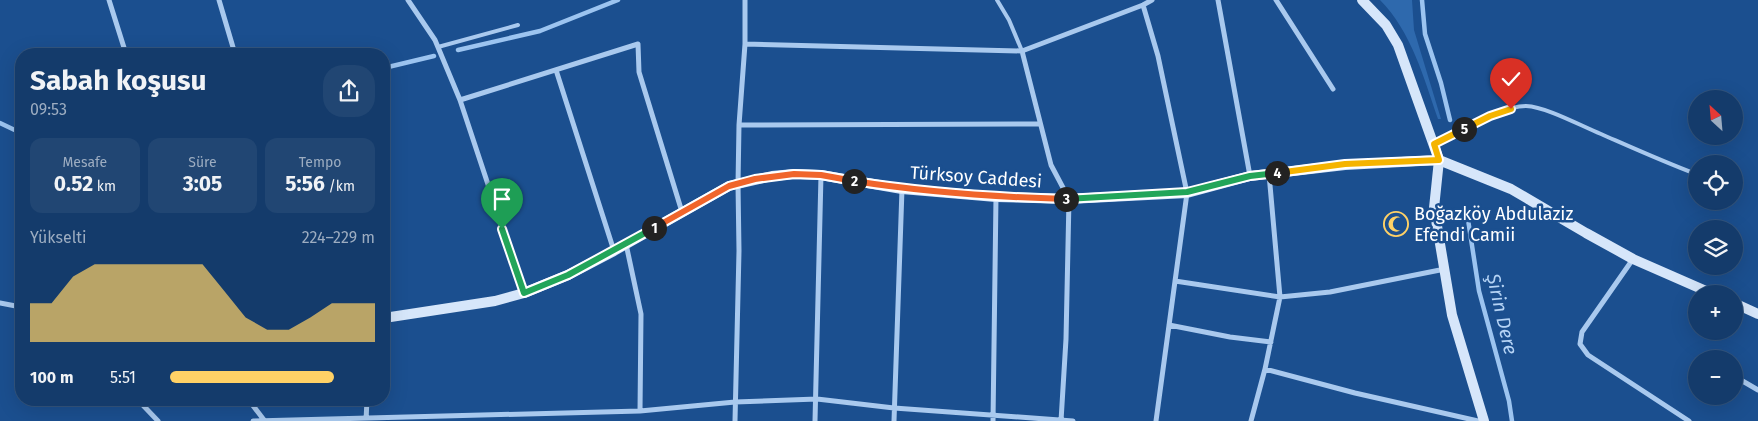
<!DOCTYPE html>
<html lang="tr">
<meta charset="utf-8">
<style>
:root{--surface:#143b6b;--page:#214673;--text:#f1f3f6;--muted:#9dadc1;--line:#33557e;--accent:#ffd166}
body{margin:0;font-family:"Fira Sans",sans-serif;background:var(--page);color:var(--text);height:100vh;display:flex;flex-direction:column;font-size:19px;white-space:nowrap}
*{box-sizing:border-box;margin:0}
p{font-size:16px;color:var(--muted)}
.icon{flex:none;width:28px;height:28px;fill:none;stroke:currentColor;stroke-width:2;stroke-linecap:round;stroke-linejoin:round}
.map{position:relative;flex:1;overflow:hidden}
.panel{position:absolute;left:15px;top:48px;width:375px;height:358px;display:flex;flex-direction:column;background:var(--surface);border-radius:20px;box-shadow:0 5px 20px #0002,0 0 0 1px var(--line)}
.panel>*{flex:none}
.needle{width:32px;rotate:334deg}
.buttons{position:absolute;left:1688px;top:90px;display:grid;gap:10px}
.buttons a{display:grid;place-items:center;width:55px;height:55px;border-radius:50%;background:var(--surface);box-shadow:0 5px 20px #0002,0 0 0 1px var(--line);font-size:25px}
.pin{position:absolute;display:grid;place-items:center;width:42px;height:42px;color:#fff;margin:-51px -21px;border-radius:50% 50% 50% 0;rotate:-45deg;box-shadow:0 0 5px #0007}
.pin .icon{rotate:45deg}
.km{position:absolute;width:25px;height:25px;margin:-12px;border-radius:50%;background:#222;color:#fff;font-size:14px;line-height:25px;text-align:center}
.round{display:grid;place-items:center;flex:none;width:52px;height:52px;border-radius:20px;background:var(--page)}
.summary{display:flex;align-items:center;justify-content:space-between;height:85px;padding:0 15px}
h1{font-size:28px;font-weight:700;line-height:38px}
.metrics{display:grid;grid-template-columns:repeat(3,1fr);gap:8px;height:85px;padding:5px 15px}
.metrics div{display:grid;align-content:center;border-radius:12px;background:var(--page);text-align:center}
.metrics b{font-size:21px;font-weight:700}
.metrics small{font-size:14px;font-weight:400}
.metrics p{font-size:14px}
.chart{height:140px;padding:10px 15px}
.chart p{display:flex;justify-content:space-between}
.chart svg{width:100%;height:90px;margin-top:5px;fill:var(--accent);opacity:.7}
ul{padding:0 15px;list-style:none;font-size:16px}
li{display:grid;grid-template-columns:80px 60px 1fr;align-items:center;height:38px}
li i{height:12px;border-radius:6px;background:var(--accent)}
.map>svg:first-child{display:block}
</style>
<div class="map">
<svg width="1758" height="421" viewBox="0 0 1758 421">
<rect width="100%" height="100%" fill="#1b4f8f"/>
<path fill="#2e69ad" d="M 1380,0 L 1412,0 L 1414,30 L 1441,119 L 1438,119 C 1424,78 1411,31 1380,0 Z"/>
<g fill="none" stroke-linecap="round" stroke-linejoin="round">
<path stroke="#9cc4f0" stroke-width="4.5" d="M 1422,0 L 1425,34 L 1441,83 L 1450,120
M 458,50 L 540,31 L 618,0
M 384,68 L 434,56
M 0,123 L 21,133
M 1467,213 L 1479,291 L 1509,401 L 1512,421"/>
<path stroke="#a9c9ee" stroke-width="4" d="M 997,0 L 1009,20 L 1022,51
M 438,47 L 518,25
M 1434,143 C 1458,132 1501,106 1526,106 C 1547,107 1581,126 1601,134 C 1633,148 1664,162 1696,174"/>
<path stroke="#a9c9ee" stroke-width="5" d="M 109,0 L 126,54
M 219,0 L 235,54
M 408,0 L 435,40 L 460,100 L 524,293
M 1218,0 L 1250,176
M 1276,0 L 1333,89
M 1143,5 L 1158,56 L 1187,193 L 1156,421
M 745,44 L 1022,51 L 1143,5 L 1152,0
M 1022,51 L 1051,165 L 1069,199 L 1066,339 L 1061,421
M 556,70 L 614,251
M 460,100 L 638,44 L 639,72 L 682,212
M 739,125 L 1040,124
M 626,244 L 641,314 L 640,411
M 1633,259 L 1582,332 L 1580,344 L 1588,355 L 1689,421
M 1175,281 L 1280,297 L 1330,292 L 1445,269
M 0,303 L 21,307
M 1169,325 L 1230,337 L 1271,342
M 1265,369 L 1355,393 L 1478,421
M 1734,376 L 1758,390
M 137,399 L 158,421
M 248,399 L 264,420
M 253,421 L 640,411 L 735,402 L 817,399 L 894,408 L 1073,421
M 366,421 L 367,399
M 735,421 L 739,251 L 738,184 L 739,125 L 745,44 L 745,0
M 815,421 L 821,175
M 894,421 L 902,189
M 993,421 L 996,197
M 1251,421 L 1265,369 L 1280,297 L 1269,174"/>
<path stroke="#d6e6fa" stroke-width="10" d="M 1362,0 L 1386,25 L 1398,45 L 1439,160 L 1434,208 L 1452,315 L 1484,421
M 1734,303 L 1758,314
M 384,318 L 495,301 L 524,293 L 568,275 L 614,251 L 729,186 L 772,176 L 794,174 L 821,175 L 902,189 L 996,197 L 1069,199 L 1187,193 L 1250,176 L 1345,165 L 1439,160 L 1511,189 L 1586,233 L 1633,259 L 1713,294"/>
</g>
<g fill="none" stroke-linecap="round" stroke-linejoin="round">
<defs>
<path id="split-1" d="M 502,229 L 524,293 L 568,275 L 654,228"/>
<path id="split-2" d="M 654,228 L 729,186 L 755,179 L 794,174 L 821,175 L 854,181"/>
<path id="split-3" d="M 854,181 C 924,192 995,197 1066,199"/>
<path id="split-4" d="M 1066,199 L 1187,192 L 1250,176 L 1277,173"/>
<path id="split-5" d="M 1277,173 L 1345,164 L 1439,160 L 1434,144 L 1464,129"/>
<path id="split-6" d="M 1464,129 L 1490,116 L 1511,109"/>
</defs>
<use href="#split-1" stroke="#fff" stroke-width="10"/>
<use href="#split-2" stroke="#fff" stroke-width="10"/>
<use href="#split-3" stroke="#fff" stroke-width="10"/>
<use href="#split-4" stroke="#fff" stroke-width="10"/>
<use href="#split-5" stroke="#fff" stroke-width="10"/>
<use href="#split-6" stroke="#fff" stroke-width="10"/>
<use href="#split-1" stroke="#22a559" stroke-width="6"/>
<use href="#split-2" stroke="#f0652b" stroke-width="6"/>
<use href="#split-3" stroke="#f0652b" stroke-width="6"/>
<use href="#split-4" stroke="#22a559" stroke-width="6"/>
<use href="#split-5" stroke="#f5b400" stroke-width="6"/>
<use href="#split-6" stroke="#f5b400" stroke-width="6"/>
</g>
<defs>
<symbol id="mosque-ring" viewBox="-11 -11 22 22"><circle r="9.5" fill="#1b4f8f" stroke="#ffd166" stroke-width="1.5"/><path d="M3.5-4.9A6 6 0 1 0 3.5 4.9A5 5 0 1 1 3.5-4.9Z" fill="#ffd166"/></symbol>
</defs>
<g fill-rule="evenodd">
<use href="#mosque-ring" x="1382" y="210" width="28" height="28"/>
</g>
<g text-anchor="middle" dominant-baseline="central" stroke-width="5" stroke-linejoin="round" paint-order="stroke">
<g font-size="18" fill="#fff" stroke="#1b4f8f">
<text transform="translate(976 177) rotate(4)">Türksoy Caddesi</text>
</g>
<g font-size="18" fill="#fff" stroke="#1b4f8f" text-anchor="start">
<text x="1414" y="214">Boğazköy Abdulaziz<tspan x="1414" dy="21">Efendi Camii</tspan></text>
</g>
<g font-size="19" font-style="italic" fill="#b5d3f5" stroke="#1b4f8f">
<text transform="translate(1502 314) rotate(77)">Şirin Dere</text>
</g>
</g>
</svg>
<div class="buttons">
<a><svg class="needle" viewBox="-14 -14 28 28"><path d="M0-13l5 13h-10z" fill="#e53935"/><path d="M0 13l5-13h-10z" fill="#9dadc1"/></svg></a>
<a><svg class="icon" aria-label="locate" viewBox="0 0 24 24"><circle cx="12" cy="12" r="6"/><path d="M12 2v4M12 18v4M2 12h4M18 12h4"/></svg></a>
<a><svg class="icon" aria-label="layers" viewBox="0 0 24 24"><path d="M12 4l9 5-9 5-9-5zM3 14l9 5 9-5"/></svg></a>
<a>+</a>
<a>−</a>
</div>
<div class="pin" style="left:502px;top:229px;background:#1e9e55"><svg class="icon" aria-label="arrive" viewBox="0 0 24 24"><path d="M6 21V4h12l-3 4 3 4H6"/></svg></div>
<div class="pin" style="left:1511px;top:109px;background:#d93025"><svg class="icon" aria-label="check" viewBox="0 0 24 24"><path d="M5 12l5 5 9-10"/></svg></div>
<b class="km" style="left:654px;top:228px">1</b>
<b class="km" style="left:854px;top:181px">2</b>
<b class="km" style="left:1066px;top:199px">3</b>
<b class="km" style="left:1277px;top:173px">4</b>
<b class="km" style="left:1464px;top:129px">5</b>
<section class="panel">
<div class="summary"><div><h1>Sabah koşusu</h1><p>09:53</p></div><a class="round"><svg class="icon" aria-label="share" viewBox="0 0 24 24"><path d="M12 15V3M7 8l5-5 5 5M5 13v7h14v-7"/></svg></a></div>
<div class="metrics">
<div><p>Mesafe</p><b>0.52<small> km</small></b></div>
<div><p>Süre</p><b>3:05</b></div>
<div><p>Tempo</p><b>5:56<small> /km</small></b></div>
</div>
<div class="chart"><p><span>Yükselti</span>224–229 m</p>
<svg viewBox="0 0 160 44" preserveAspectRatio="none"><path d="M0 44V25L10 25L20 12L30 6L40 6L50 6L60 6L70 6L80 6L90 19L100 32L110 38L120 38L130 32L140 25L150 25L160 25V44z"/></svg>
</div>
<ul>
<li><b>100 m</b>5:51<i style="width:80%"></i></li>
</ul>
</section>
</div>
